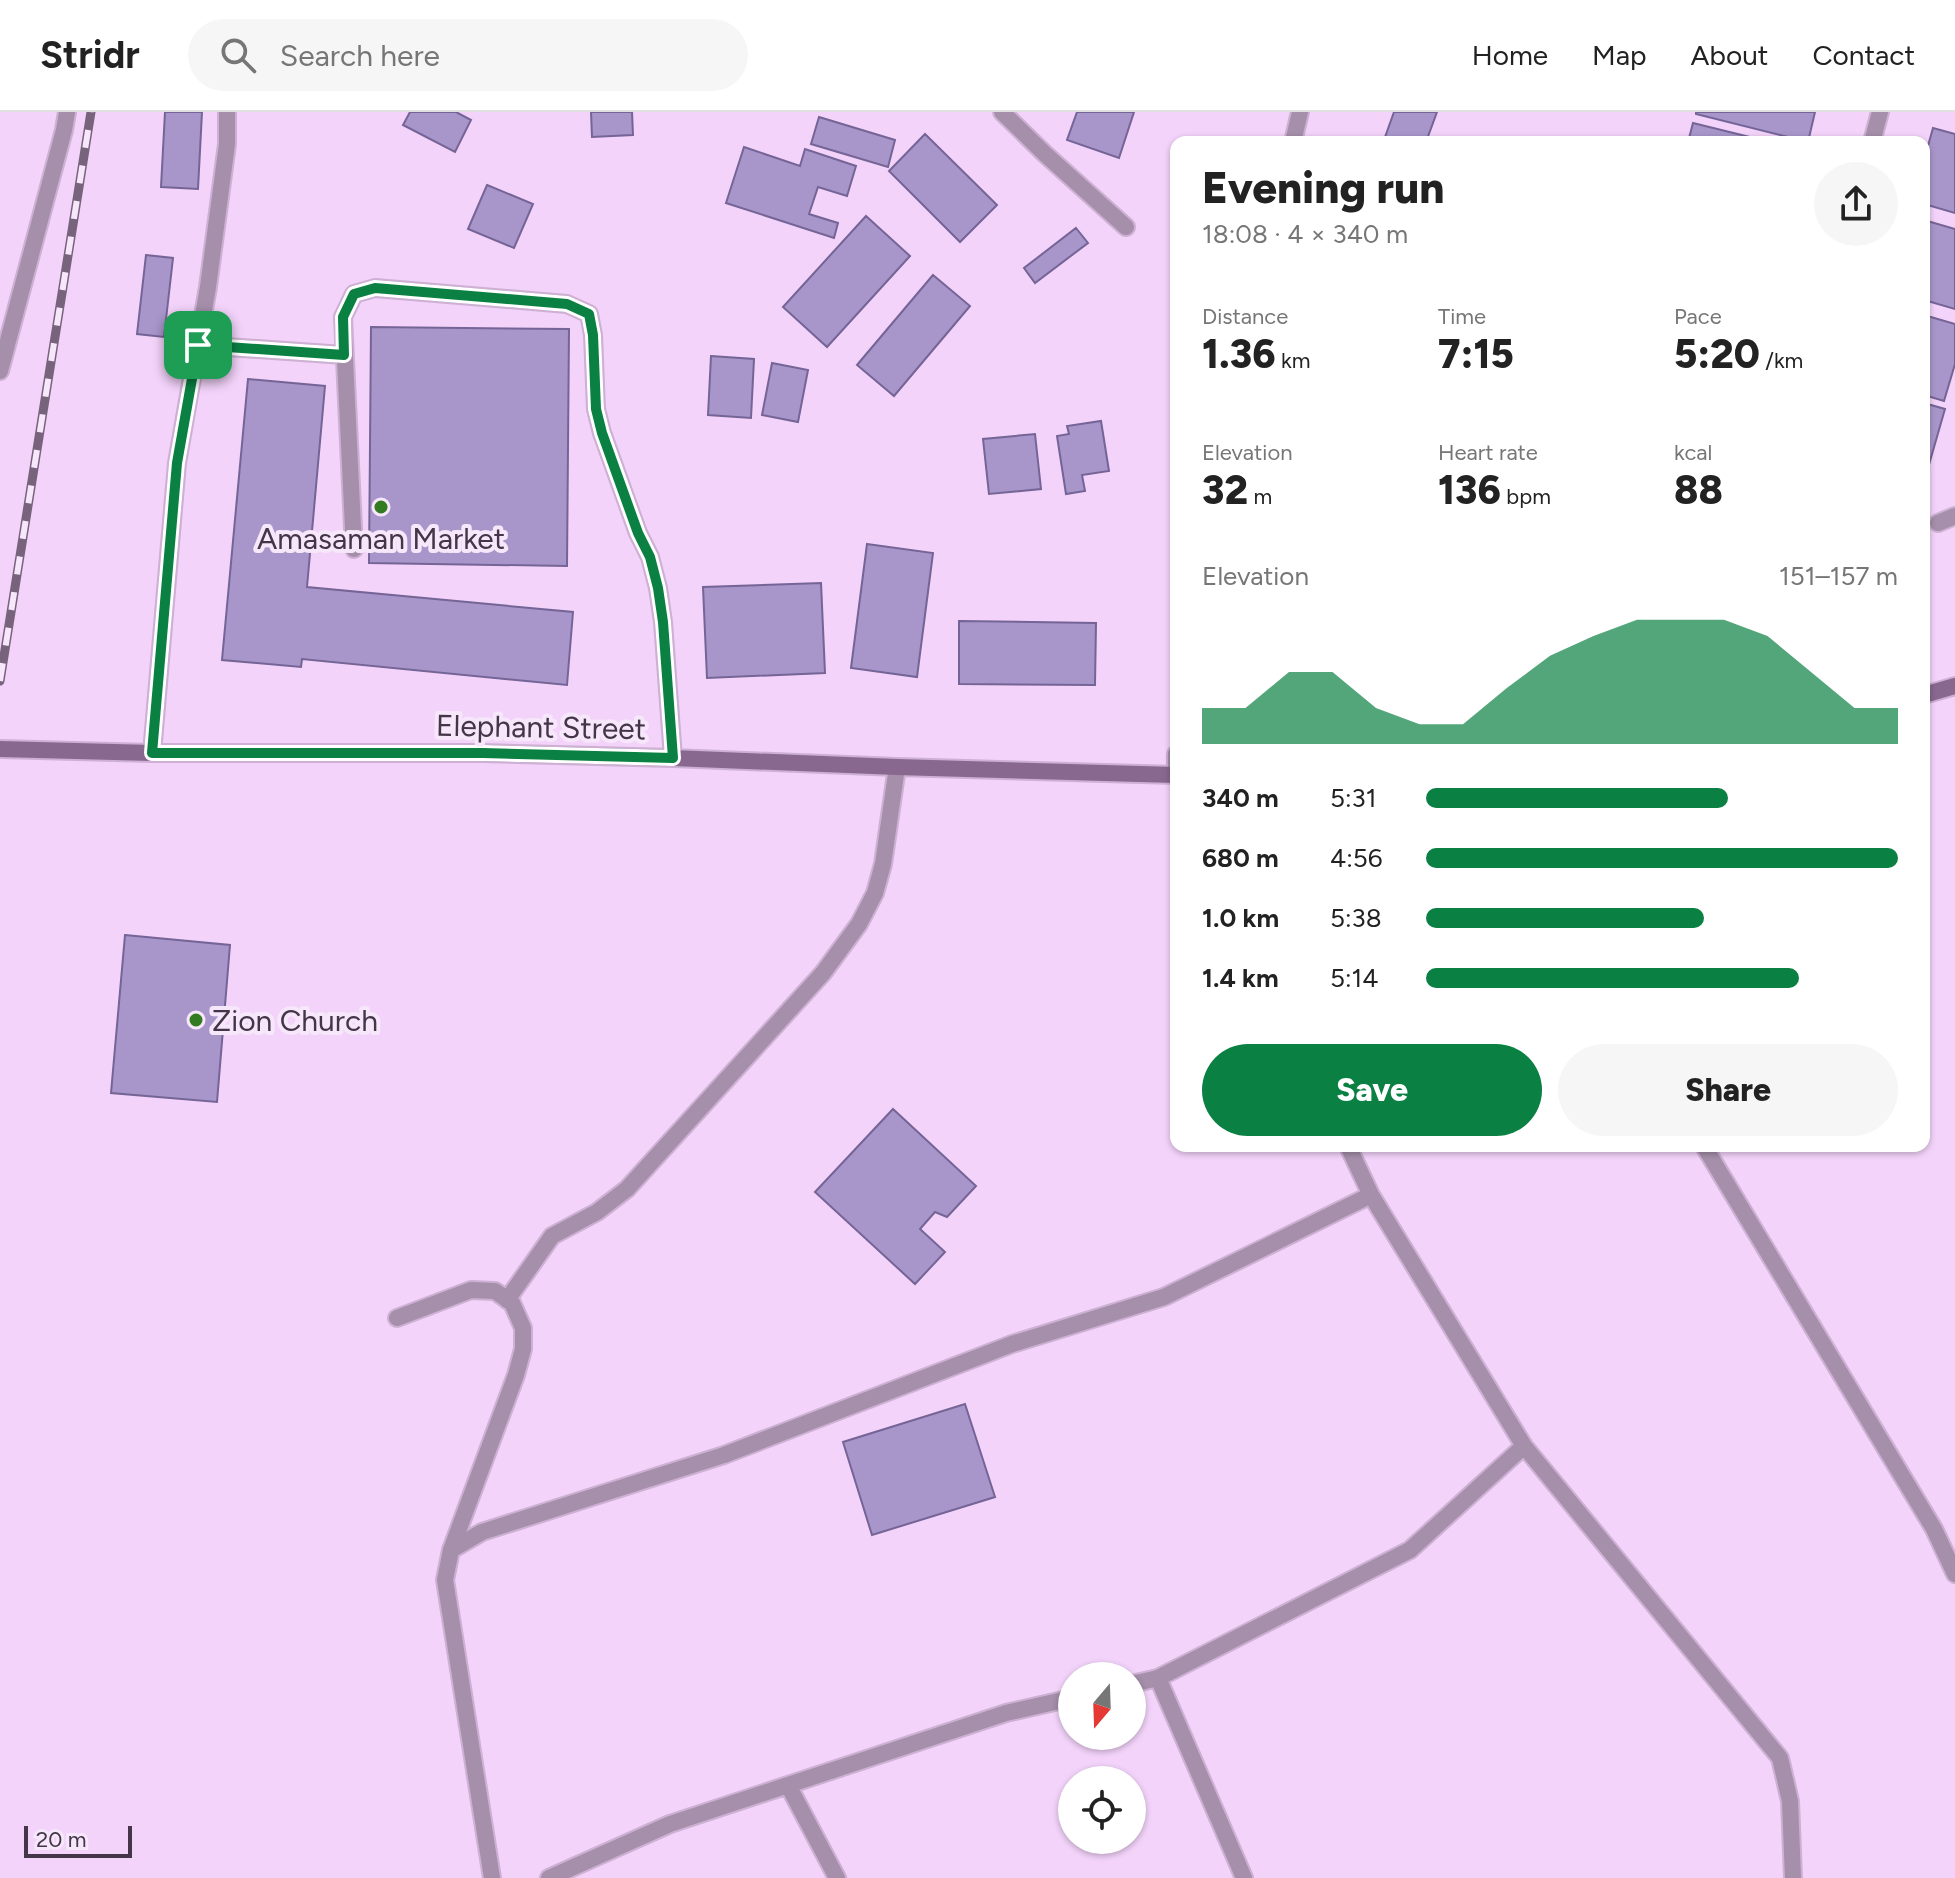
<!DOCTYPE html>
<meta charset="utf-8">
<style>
:root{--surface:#fff;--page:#f6f6f6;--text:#222;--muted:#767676;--line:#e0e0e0;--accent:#0b8043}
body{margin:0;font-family:Figtree,sans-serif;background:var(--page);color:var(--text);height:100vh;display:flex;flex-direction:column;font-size:30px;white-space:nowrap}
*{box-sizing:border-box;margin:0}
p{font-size:26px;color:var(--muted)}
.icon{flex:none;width:44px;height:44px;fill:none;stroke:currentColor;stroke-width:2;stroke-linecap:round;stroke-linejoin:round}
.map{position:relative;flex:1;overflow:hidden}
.details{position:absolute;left:1170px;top:24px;width:760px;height:1016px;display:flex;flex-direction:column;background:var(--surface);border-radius:16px;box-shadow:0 2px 6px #0004}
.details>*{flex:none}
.needle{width:52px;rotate:199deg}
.controls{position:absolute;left:1058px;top:1550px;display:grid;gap:16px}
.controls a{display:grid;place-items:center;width:88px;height:88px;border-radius:50%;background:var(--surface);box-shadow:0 2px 6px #0004;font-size:40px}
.scale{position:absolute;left:24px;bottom:20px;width:108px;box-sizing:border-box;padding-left:8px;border:4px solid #453548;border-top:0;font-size:22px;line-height:28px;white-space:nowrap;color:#453548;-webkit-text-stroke:6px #f7e7fa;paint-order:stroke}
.pin{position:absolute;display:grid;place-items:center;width:68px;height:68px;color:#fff;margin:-34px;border-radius:16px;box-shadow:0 4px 12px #0006}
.round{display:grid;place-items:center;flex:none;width:84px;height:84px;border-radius:42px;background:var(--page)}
.headline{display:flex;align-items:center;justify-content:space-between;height:136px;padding:0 32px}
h1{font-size:44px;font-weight:800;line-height:60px}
.stats{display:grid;grid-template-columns:repeat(3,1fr);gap:12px;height:136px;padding:8px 32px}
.stats div{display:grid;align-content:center}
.stats b{font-size:40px;font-weight:800}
.stats small{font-size:22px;font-weight:400}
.stats p{font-size:22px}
.chart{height:224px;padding:16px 32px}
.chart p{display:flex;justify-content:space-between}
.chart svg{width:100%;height:144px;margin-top:8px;fill:var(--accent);opacity:.7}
.action{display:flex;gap:16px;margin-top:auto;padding:16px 32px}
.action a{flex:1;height:92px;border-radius:48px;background:var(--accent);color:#fff;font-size:32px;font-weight:800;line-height:92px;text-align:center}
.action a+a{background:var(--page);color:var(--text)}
ul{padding:0 32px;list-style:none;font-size:26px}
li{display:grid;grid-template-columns:128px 96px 1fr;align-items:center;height:60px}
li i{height:20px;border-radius:10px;background:var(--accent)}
header{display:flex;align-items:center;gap:48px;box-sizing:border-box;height:112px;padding:0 40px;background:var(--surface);border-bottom:2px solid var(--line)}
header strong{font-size:38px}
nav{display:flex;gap:44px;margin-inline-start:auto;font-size:28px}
.search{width:560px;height:72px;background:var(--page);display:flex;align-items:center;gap:20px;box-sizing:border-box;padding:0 28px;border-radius:44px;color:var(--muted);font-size:30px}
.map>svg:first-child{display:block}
</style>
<header>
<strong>Stridr</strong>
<div class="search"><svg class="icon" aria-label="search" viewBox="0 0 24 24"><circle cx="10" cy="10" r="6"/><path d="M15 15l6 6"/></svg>Search here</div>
<nav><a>Home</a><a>Map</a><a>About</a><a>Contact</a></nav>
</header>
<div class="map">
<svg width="1955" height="1766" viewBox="0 0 1955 1766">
<rect width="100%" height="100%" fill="#f3d3fa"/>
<path fill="#a896cb" stroke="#756496" stroke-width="2" d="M 165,0 L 202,0 L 198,77 L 161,75 Z
M 410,0 L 456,0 L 471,8 L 455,40 L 403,13 Z
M 591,0 L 632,0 L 633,23 L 592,25 Z
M 1077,0 L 1134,0 L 1119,46 L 1067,28 Z
M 1394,0 L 1437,0 L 1426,30 L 1389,30 L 1384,28 Z
M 1696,0 L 1815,0 L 1808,30 L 1696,2 Z
M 819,5 L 895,28 L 888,55 L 811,32 Z
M 1693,11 L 1770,30 L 1688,30 Z
M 1933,16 L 1955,22 L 1955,101 L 1924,92 L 1924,48 Z
M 925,22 L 997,93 L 960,130 L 889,59 Z
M 744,35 L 800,54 L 805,37 L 856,54 L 847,84 L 818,75 L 809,102 L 838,111 L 834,126 L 726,91 Z
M 487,73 L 533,92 L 514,136 L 468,117 Z
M 866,104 L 910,144 L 827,235 L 783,195 Z
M 1924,108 L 1955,117 L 1955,197 L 1924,188 Z
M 1076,116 L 1088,131 L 1035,171 L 1024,156 Z
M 146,143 L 173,146 L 164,225 L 137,222 Z
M 933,163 L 970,194 L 894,284 L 857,253 Z
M 1924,203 L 1955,212 L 1955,252 L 1944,289 L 1924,283 Z
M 371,215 L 569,217 L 567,454 L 369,451 Z
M 711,244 L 754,247 L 751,306 L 708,303 Z
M 772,251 L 808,258 L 798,310 L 762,303 Z
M 248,267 L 325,274 L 307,475 L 573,500 L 567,573 L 302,547 L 301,555 L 222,548 Z
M 1924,291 L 1945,297 L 1924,370 Z
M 1101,309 L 1109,359 L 1082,363 L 1085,379 L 1066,382 L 1057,324 L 1069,322 L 1067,314 Z
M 1035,322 L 1041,377 L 989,382 L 983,327 Z
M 867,432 L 933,441 L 917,565 L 851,556 Z
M 821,471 L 825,561 L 707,566 L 703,475 Z
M 959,509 L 1096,511 L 1095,573 L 959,572 Z
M 125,823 L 230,833 L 217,990 L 111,981 Z
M 893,997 L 976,1074 L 947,1105 L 935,1100 L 920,1117 L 945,1140 L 915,1172 L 815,1080 Z
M 965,1292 L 995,1385 L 872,1423 L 843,1330 Z"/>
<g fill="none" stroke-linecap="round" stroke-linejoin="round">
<defs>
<path id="lane" d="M 198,233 L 344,243
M 1938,411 L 1955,404
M 354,437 L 343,205 L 354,182 L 375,176 L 567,192 L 589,202 L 593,223 L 596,297 L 602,321 L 638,421 L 650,445 L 658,476 L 663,510 L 673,646
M 507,1188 L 552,1124 L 597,1100 L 627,1077 L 823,861 L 859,812 L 875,781 L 883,752 L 897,655"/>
<path id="street" d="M 1002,0 L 1045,42 L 1126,115
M 1293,30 L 1300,0
M 1872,30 L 1880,0
M 0,259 L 64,18 L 67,0
M 152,641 L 177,351 L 208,175 L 227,32 L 227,0
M 1176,642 L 1176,665
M 1348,1034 L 1371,1083 L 1524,1334 L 1780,1646 L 1790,1689 L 1793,1766
M 1704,1034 L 1934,1417 L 1955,1462
M 397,1206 L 471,1178 L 495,1179 L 512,1191 L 523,1216 L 523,1237 L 516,1263 L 451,1438 L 445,1468 L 492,1766
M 451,1438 L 482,1420 L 724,1343 L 1012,1232 L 1164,1185 L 1371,1083
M 1158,1566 L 1244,1766
M 1132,1572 L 1158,1566 L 1410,1438 L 1524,1334
M 788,1673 L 837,1766
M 549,1766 L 670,1712 L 1006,1601 L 1072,1586"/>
<path id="secondary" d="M 1924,583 L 1955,574
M 0,637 L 152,641 L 483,641 L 673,646 L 897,655 L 1176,663"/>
</defs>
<use href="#lane" stroke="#cdb0d3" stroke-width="20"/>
<use href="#street" stroke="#cdb0d3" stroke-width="20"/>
<use href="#secondary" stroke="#cdb0d3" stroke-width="20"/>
<use href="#lane" stroke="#a58faa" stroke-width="16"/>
<use href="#street" stroke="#a58faa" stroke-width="16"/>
<use href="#secondary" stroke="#88688f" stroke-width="16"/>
<defs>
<path id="rail" d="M 0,569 L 91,0"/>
</defs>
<use href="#rail" stroke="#78637c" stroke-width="9"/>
<use href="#rail" stroke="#f7e7fa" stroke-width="6" stroke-dasharray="18" stroke-linecap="butt"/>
</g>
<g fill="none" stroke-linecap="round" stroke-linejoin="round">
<defs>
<path id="route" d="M 375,176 L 567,192 L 589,202 L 593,223 L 596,297 L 602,321 L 638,421 L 650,445 L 658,476 L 663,510 L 673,646 L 483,641 L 152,641 L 177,351 L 198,233 L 344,243 L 343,205 L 354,182 Z"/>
</defs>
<use href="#route" stroke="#fff" stroke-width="16"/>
<use href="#route" stroke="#0b8043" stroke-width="10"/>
</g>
<g fill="#337b20" stroke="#f7e7fa" stroke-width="3">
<circle cx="381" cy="395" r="8"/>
<circle cx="196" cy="908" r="8"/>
</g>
<g text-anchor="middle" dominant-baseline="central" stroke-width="8" stroke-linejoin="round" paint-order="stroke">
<g font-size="30" fill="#453548" stroke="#f7e7fa">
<text x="381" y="426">Amasaman Market</text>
<text x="212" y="908" text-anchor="start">Zion Church</text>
</g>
<g font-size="30" fill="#453548" stroke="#f7e7fa">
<text transform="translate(541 615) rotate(1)">Elephant Street</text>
</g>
</g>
</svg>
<div class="controls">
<a><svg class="needle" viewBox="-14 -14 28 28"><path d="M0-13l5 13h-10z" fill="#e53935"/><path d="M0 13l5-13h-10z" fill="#767676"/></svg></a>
<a><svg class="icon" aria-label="locate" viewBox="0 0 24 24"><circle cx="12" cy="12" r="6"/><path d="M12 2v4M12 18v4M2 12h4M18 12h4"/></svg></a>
</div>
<div class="scale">20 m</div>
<div class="pin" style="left:198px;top:233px;background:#1e9e55"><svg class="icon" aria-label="arrive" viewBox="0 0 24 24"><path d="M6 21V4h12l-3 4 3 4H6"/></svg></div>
<section class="details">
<div class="headline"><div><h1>Evening run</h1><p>18:08 · 4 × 340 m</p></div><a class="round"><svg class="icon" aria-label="share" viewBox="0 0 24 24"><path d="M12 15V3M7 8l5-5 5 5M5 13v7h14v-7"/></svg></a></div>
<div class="stats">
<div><p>Distance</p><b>1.36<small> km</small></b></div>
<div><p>Time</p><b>7:15</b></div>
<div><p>Pace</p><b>5:20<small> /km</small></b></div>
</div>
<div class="stats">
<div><p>Elevation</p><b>32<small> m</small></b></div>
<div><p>Heart rate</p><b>136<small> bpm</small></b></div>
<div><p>kcal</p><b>88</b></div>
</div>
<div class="chart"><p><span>Elevation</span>151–157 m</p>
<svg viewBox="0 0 160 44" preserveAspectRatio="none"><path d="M0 44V33L10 33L20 22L30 22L40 33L50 38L60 38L70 27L80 17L90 11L100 6L110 6L120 6L130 11L140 22L150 33L160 33V44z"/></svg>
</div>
<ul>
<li><b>340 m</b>5:31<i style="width:64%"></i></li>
<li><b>680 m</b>4:56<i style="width:100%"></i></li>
<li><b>1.0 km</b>5:38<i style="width:59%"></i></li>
<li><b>1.4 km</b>5:14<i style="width:79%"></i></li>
</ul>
<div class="action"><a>Save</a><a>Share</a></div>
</section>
</div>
